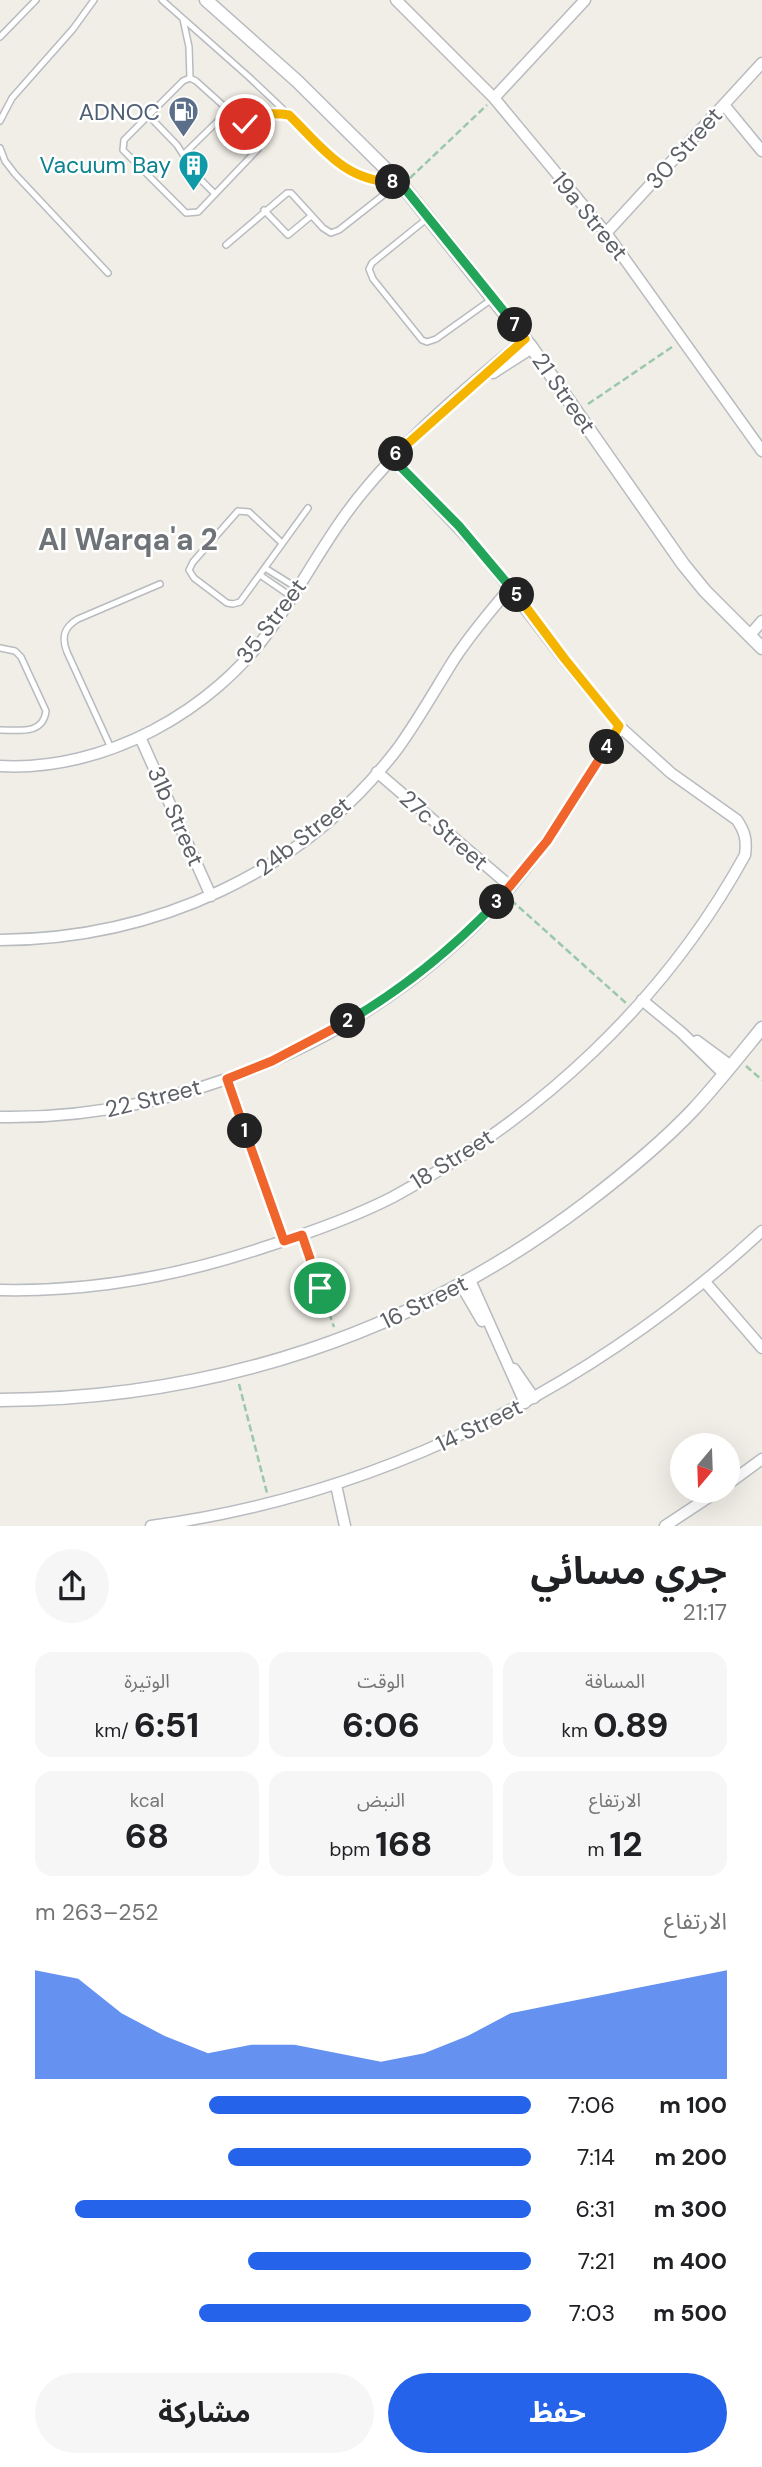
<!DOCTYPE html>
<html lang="ar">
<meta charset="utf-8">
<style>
:root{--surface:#fff;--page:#f6f6f6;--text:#202124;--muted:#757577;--accent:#2563eb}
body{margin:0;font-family:"DM Sans","Noto Sans Arabic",sans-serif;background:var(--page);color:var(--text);direction:rtl;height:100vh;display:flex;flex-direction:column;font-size:26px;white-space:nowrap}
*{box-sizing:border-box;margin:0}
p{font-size:23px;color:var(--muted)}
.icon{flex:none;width:38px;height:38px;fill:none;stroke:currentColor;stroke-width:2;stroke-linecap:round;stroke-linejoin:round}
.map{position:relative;height:1526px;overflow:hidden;direction:ltr}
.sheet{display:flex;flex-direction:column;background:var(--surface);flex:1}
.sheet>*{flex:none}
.needle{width:46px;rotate:199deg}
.fabs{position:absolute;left:670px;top:1433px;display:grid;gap:14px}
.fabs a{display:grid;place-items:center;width:70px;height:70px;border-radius:50%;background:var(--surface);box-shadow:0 7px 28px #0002;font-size:35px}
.pin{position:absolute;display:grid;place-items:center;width:60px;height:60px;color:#fff;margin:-30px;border:4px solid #fff;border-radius:50%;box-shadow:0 2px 7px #0007}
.km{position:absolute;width:35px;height:35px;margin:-18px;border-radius:50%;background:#222;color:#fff;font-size:19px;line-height:35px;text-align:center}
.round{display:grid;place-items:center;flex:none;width:74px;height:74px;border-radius:37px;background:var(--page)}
.headline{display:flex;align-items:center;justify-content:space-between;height:119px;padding:0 35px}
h1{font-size:38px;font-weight:700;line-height:52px}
.stats{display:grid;grid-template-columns:repeat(3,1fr);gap:10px;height:119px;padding:7px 35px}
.stats div{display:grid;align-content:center;border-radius:18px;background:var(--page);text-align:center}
.stats b{font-size:35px;font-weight:700}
.stats small{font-size:19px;font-weight:400}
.stats p{font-size:19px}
.chart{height:196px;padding:14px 35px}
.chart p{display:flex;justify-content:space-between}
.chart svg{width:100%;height:126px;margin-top:7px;fill:var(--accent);opacity:.7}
.action{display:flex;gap:14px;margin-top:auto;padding:14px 35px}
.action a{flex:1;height:80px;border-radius:42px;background:var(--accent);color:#fff;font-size:28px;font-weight:700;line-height:80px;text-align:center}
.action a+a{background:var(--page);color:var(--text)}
ul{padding:0 35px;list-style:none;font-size:23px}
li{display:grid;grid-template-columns:112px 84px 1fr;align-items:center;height:52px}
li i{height:18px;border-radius:9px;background:var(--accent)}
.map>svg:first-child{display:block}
</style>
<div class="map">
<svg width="762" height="1526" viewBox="0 0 762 1526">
<rect width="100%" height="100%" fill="#f0eee6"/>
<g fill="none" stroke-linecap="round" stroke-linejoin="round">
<defs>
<path id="service" d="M 162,0 L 249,77 L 346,169 L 368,180 L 397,182
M 183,19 L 189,47 L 190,78
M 0,37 L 36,0
M 190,78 L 183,81 L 124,140 L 123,150 L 186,213 L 198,212 L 258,149 L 258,143 L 246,127 L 244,118
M 190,78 L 196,81 L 236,117 L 266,113 L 286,114
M 149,116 L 177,145 L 196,175 L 215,194
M 0,121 L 12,98 L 73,29 L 94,0
M 0,148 L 5,161 L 15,174 L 108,273
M 184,154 L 228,111
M 264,210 L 288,235 L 311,216
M 429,217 L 372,263 L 369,269 L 373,279 L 422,340 L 427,342 L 436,339 L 492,299
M 226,245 L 287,193 L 291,193 L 323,228 L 331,233 L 339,230 L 400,182
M 282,543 L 249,512 L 238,511 L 193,562 L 189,570 L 194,578 L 227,603 L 233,604 L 240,602 L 308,508
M 265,568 L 297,588
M 260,575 L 292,597
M 0,648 L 15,651 L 21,657 L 46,711 C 43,735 19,730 0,730
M 111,748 L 67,652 C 61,637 64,627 78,619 L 160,584"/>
<path id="minor" d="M 396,0 L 494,98 L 606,233 L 762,451
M 494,98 L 585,0
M 724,105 L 762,151
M 606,233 L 762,63
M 493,373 L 532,348
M 749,636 L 762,621
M 140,737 L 211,896
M 0,766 C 104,772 214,711 272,627 C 305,581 330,530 367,487 C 412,433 471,384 525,339
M 377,772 L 511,887
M 0,940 C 155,939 303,873 398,748 C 419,719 436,688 455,658 C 472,633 491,610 511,587
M 642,1000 L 682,1033 L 724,1074
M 697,1041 L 731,1066
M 227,1079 L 284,1241
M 0,1117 C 191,1120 390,1031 513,884 C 554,836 586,780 619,726
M 470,1280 L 525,1403
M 705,1282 L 762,1348
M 461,1285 L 482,1321
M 0,1290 C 91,1292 179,1276 265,1247 C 309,1233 352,1218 393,1197 C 539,1118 665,1001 745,855 C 747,840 745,832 737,820 L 671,773 L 619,726 L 563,658 L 485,556 L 392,458
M 514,1369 L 534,1398
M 728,1484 L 762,1459
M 336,1485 L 345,1526
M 151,1526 C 381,1495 592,1388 762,1231
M 665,1526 L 718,1491"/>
<path id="tertiary" d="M 206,0 L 297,81 L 402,185 L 532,348 L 683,564 L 705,591 L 762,648
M 0,1400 C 215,1399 415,1333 586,1203 C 624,1174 662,1143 694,1109 C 718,1083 740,1055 762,1028"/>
</defs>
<use href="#service" stroke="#b8bbbf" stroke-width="8"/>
<use href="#minor" stroke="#b8bbbf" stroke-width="13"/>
<use href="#tertiary" stroke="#b8bbbf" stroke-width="15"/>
<path stroke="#9bc8ab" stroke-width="2.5" stroke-dasharray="7 3.5" stroke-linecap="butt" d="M 410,178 L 487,105
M 588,404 L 672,347
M 511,900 L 626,1003
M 746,1066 L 762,1080
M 305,1244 L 334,1327
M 239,1384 L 267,1493"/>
<use href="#service" stroke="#fff" stroke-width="5"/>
<use href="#minor" stroke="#fff" stroke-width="10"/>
<use href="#tertiary" stroke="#fff" stroke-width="12"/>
</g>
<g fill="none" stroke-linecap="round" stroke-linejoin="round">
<defs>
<path id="split-1" d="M 245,1131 L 284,1241 L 302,1235 L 320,1288"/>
<path id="split-2" d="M 245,1131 L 227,1079 L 272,1061 L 348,1021"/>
<path id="split-3" d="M 348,1021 C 403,989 453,948 497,902"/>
<path id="split-4" d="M 497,902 L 547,841 L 607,747"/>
<path id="split-5" d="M 517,595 L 564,658 L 619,726 L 607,747"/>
<path id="split-6" d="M 396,454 L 392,458 L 459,526 L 517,595"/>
<path id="split-7" d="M 396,454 L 525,339 L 515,325"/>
<path id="split-8" d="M 393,182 L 402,185 L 515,325"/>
<path id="split-9" d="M 245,124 L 244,117 C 259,114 273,112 289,115 C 321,146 344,181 393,182"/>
</defs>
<use href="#split-1" stroke="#fff" stroke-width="14"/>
<use href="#split-2" stroke="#fff" stroke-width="14"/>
<use href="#split-3" stroke="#fff" stroke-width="14"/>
<use href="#split-4" stroke="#fff" stroke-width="14"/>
<use href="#split-5" stroke="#fff" stroke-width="14"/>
<use href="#split-6" stroke="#fff" stroke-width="14"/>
<use href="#split-7" stroke="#fff" stroke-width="14"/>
<use href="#split-8" stroke="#fff" stroke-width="14"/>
<use href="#split-9" stroke="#fff" stroke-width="14"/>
<use href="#split-1" stroke="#f0652b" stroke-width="9"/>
<use href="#split-2" stroke="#f0652b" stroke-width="9"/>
<use href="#split-3" stroke="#22a559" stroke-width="9"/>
<use href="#split-4" stroke="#f0652b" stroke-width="9"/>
<use href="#split-5" stroke="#f5b400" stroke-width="9"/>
<use href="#split-6" stroke="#22a559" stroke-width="9"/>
<use href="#split-7" stroke="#f5b400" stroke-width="9"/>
<use href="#split-8" stroke="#22a559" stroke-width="9"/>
<use href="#split-9" stroke="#f5b400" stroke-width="9"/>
</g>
<defs>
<symbol id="fuel-pin" viewBox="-11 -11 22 30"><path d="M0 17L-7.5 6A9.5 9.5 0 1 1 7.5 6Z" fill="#5c6f8a" stroke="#fff"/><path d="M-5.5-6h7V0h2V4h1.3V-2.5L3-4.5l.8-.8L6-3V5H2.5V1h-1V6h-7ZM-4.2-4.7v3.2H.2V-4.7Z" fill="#fff"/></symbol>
<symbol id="building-pin" viewBox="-11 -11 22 30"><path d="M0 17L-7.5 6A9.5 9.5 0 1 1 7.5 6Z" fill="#0f9aa8" stroke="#fff"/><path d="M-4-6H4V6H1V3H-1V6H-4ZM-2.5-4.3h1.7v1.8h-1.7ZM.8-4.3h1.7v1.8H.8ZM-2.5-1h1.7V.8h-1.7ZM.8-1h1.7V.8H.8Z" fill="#fff"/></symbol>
</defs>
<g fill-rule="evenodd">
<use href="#fuel-pin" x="166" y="94" width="35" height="47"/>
<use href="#building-pin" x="176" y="148" width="35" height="47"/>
</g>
<g text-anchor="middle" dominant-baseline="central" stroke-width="5" stroke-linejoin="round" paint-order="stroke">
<g font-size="23" fill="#4e5e75" stroke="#fff" text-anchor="end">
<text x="160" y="112">ADNOC</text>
</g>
<g font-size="23" fill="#5d6166" stroke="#fff">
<text transform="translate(684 148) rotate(-48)">30 Street</text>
<text transform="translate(590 216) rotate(51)">19a Street</text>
<text transform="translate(564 393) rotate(55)">21 Street</text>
<text transform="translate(271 621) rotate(-53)">35 Street</text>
<text transform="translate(176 816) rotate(66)">31b Street</text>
<text transform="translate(444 830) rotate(41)">27c Street</text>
<text transform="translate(303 836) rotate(-38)">24b Street</text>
<text transform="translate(153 1098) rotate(-14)">22 Street</text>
<text transform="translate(452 1159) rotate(-32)">18 Street</text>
<text transform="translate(424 1302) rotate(-26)">16 Street</text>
<text transform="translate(479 1425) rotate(-26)">14 Street</text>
</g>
<g font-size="23" fill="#0d838f" stroke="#fff" text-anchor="end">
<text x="171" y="165">Vacuum Bay</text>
</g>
<g font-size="30" font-weight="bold" fill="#6e7378" stroke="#fff">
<text x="128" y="539">Al Warqa'a 2</text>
</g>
</g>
</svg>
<div class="fabs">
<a><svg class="needle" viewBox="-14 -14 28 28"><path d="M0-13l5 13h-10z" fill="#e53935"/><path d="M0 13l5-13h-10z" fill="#757577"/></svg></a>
</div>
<div class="pin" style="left:320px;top:1288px;background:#1e9e55"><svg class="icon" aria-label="arrive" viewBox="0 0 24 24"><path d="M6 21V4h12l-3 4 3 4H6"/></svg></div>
<div class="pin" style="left:245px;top:124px;background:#d93025"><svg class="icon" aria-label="check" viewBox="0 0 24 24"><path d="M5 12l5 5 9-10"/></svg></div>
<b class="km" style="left:245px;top:1131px">1</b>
<b class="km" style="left:348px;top:1021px">2</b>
<b class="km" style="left:497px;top:902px">3</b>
<b class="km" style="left:607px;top:747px">4</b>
<b class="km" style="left:517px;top:595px">5</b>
<b class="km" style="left:396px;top:454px">6</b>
<b class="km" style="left:515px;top:325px">7</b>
<b class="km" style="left:393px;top:182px">8</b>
</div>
<section class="sheet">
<div class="headline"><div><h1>جري مسائي</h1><p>21:17</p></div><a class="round"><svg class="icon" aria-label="share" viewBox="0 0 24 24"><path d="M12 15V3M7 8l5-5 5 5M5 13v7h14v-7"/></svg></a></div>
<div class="stats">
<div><p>المسافة</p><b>0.89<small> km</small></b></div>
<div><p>الوقت</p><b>6:06</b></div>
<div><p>الوتيرة</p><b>6:51<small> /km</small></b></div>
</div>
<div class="stats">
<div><p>الارتفاع</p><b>12<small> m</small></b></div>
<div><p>النبض</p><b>168<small> bpm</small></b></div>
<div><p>kcal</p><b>68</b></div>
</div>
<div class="chart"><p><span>الارتفاع</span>252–263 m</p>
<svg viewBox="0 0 160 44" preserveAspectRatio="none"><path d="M0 44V6L10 9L20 21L30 29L40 35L50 32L60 32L70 35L80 38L90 35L100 29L110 21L120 18L130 15L140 12L150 9L160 6V44z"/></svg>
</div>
<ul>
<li><b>100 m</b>7:06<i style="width:65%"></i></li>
<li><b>200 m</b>7:14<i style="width:61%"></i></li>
<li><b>300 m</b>6:31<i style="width:92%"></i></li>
<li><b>400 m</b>7:21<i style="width:57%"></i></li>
<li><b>500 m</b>7:03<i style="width:67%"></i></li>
</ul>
<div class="action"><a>حفظ</a><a>مشاركة</a></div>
</section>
